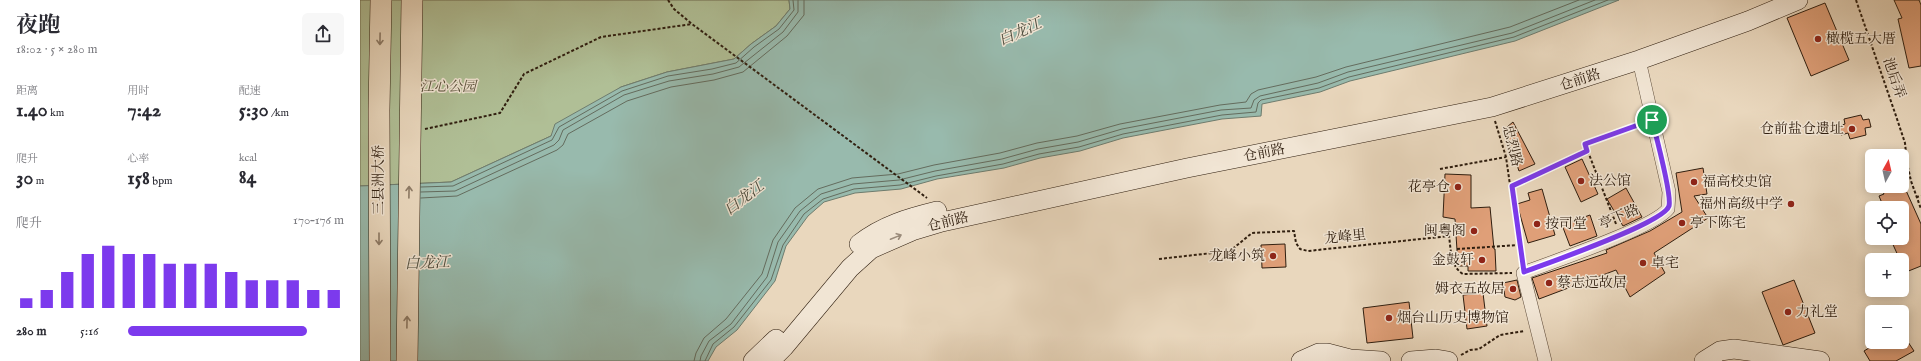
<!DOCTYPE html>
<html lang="zh">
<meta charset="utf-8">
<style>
:root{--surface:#fff;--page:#f7f7f7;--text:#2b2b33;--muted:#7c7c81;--accent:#7c3aed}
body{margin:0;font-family:"IM FELL English","Noto Serif SC",serif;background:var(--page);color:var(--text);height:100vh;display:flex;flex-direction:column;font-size:15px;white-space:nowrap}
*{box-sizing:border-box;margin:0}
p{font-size:13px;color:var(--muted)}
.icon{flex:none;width:22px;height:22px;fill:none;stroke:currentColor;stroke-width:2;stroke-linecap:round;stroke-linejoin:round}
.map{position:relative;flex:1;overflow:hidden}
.sheet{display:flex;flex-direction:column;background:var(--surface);width:360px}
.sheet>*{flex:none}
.needle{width:26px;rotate:8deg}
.buttons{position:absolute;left:1505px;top:149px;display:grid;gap:8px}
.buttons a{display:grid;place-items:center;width:44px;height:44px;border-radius:6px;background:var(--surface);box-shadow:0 2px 10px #0003;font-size:20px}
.pin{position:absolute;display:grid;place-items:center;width:34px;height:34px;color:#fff;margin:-17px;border:2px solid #fff;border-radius:50%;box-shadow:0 1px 4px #0007}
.round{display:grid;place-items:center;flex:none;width:42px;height:42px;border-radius:6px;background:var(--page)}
.summary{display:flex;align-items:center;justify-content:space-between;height:68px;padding:0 16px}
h1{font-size:22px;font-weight:700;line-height:30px}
.stats{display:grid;grid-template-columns:repeat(3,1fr);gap:6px;height:68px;padding:4px 16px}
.stats div{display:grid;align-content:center}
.stats b{font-size:20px;font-weight:700}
.stats small{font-size:11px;font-weight:400}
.stats p{font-size:11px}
.chart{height:112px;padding:8px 16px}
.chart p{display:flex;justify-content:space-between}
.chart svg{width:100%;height:72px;margin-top:4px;stroke:var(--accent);stroke-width:6}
ul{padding:0 16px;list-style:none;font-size:13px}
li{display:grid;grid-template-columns:64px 48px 1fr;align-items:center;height:30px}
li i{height:10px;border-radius:5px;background:var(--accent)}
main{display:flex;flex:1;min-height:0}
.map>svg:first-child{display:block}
</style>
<main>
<section class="sheet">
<div class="summary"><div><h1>夜跑</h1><p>18:02 · 5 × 280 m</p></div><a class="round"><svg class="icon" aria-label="share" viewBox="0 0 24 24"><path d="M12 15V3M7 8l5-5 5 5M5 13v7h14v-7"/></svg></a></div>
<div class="stats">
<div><p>距离</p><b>1.40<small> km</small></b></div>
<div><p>用时</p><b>7:42</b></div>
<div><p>配速</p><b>5:30<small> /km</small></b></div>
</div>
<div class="stats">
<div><p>爬升</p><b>30<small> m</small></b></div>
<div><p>心率</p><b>158<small> bpm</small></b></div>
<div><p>kcal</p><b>84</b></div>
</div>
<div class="chart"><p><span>爬升</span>170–176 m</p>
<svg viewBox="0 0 160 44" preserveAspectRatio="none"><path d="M5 44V38M15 44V33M25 44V22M35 44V11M45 44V6M55 44V11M65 44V11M75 44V17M85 44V17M95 44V17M105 44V22M115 44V27M125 44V27M135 44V27M145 44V33M155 44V33"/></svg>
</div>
<ul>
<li><b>280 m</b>5:16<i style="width:83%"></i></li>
</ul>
</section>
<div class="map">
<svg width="1561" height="361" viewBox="0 0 1561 361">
<rect width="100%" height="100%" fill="#e9d7bd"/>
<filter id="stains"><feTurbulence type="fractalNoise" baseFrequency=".005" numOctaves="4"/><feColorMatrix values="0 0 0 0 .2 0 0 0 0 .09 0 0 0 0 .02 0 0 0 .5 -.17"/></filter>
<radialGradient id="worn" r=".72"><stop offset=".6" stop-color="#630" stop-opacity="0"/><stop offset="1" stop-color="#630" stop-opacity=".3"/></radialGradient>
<path fill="#b0bf96" stroke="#706e52" d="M 0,0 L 429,0 L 430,9 L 416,26 L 391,44 L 374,59 L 307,72 L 261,87 L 191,136 L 91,182 L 0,186 Z"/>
<path fill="#98baad" stroke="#6e7c6e" d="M 429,0 L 1259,0 L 1155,41 L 990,81 L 960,92 L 902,104 L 901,116 L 862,119 L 763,138 L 720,151 L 680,158 L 644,168 L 577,179 L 541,189 L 495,193 L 464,202 L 448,216 L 426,246 L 415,281 L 377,330 L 356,347 L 348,361 L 0,361 L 0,186 L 91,182 L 191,136 L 195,124 L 261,87 L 307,72 L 374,59 L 391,44 L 416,26 L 430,9 Z"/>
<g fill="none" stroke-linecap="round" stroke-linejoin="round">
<path stroke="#646c5e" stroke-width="1" d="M 61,187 L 93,186 L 192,140 L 199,127 L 262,91 L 308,76 L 352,69 L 376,63 L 394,47 L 419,29 L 434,10 L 433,0
M 61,192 L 95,191 L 194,145 L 199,140 L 203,130 L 264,95 L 309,81 L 353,74 L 379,67 L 423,32 L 438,12 L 438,0
M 61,198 L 97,196 L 197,150 L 203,145 L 208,134 L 267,101 L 311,87 L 354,80 L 383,72 L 427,36 L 444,15 L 444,0
M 334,361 L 336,353 L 344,338 L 366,319 L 402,274 L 413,240 L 435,208 L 458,189 L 492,178 L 538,174 L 574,165 L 640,153 L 677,143 L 717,136 L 760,124 L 860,105 L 886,102 L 891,94 L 898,90 L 956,77 L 986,67 L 1150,27 L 1219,0
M 340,361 L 341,356 L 349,341 L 371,324 L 407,277 L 418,242 L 440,211 L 461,194 L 493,184 L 539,180 L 575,171 L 642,159 L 678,149 L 718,142 L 762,129 L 861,110 L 891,108 L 894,100 L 900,96 L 958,83 L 988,72 L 1152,33 L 1235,0
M 345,361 L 353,344 L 374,327 L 411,280 L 423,245 L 444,214 L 463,199 L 494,189 L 540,185 L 576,176 L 643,164 L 679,154 L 719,147 L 763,134 L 862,115 L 896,112 L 898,103 L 901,100 L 959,88 L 989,77 L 1154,37 L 1248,0"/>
</g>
<path fill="#df9f78" stroke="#2f1e0f" d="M 1534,0 L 1559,0 L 1561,5 L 1561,66 L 1549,68 L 1538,19 L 1542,18 Z
M 1465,3 L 1489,60 L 1451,76 L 1427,18 Z
M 1501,115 L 1503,120 L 1509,119 L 1511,127 L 1505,128 L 1506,135 L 1490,139 L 1488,133 L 1481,135 L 1479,126 L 1485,124 L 1484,119 Z
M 1153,122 L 1175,164 L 1159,171 L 1146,132 L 1147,127 Z
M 1222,159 L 1238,194 L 1221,202 L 1205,167 Z
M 1343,168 L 1347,194 L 1334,196 L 1348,218 L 1294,253 L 1305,273 L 1270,297 L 1256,270 L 1179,299 L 1172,278 L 1247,253 L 1246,250 L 1290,231 L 1322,212 L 1316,173 Z
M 1085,174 L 1111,175 L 1111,208 L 1130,207 L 1134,249 L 1135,249 L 1136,271 L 1108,271 L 1108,266 L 1098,266 L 1095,219 L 1083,217 Z
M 1520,186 L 1544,186 L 1561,224 L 1561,266 L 1546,272 L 1542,260 L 1540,260 L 1530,238 L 1542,238 L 1542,208 L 1524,208 L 1519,196 L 1524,194 Z
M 1266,188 L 1282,217 L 1263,226 L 1247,199 Z
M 1182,189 L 1195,235 L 1168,243 L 1157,204 L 1170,200 L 1168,193 Z
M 1230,215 L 1237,236 L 1210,246 L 1202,225 Z
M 925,244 L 926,267 L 902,268 L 901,245 Z
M 1157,280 L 1161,297 L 1155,300 L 1145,297 L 1143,283 Z
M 1434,280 L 1455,333 L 1423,345 L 1402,292 Z
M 1123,293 L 1127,326 L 1107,329 L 1103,295 Z
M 1049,302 L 1053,338 L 1007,343 L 1003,308 Z
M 1519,342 L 1548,342 L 1554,351 L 1536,361 L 1510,361 L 1504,351 Z"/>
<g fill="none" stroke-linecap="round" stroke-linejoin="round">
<defs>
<path id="street" d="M 1185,361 L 1163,273 C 1192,262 1293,228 1308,209 L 1309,192 L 1279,60"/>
<path id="secondary" d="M 499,244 C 523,225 549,218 577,211
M 393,361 L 416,339
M 410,361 L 424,347 L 490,268 L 511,249 L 552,231 L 582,222 L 827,168 L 1132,107 L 1279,60 L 1388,21 L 1438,0
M 941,361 L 959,353 L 967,353 L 990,359 L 1021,361
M 1051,361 L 1076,359 L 1088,361
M 1344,361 L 1360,351 L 1374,349 L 1460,361"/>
</defs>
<use href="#street" stroke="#5e4c3a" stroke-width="14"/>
<use href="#secondary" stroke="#2f1e0f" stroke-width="20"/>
<path stroke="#2f1e0f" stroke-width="2" stroke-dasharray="3 2" stroke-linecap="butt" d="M 308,0 L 314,9 L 332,24 L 567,198
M 1496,0 L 1535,113 L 1545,143 L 1547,163 L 1551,181 L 1561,209
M 1135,121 L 1146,157 L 1161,262
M 65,129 L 140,113 L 164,74 L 241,37 L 332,24
M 1080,169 L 1146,157
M 1152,186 L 1227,151
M 1556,197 L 1561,196
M 1256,224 L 1225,144 L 1281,124
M 1097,249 L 1159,245
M 799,259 L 870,251 L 892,233 L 934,231 L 936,243 L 940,249 L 948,251 L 1089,236 C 1091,249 1090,266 1103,274 L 1152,273
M 1101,355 L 1110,350 L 1119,349 L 1140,335 L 1164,331"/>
<use href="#street" stroke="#f1e5d4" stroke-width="13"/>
<use href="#secondary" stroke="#f1e5d4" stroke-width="19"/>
<defs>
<path id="primary-bridge" d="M 20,361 L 19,110 L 21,0
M 47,361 L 52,0"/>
</defs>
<use href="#primary-bridge" stroke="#2f1e0f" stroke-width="22" stroke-linecap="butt"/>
<use href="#primary-bridge" stroke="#e9d7bd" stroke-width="21"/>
</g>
<defs><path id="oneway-shaft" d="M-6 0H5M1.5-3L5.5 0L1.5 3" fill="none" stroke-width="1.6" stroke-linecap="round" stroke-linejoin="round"/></defs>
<g stroke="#8c7a66">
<use href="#oneway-shaft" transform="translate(20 39) rotate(91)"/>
<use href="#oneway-shaft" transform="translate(49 192) rotate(-89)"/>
<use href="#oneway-shaft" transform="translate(19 239) rotate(90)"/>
<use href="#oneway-shaft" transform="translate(47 322) rotate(-89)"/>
</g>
<use stroke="#9a8b7b" href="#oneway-shaft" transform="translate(536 237) rotate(-22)"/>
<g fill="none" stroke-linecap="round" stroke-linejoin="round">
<defs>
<path id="route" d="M 1292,120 C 1296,136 1312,195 1309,206 C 1304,223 1185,264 1164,272 L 1152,186 L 1227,151 L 1225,144 Z"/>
</defs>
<use href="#route" stroke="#fff" stroke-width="8"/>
<use href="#route" stroke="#7c3aed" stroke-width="5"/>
</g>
<g fill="#8f2418" stroke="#f1e5d4" stroke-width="1.5">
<circle cx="1458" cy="39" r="4"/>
<circle cx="1492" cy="129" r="4"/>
<circle cx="1221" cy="181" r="4"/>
<circle cx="1334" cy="182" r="4"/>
<circle cx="1098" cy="187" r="4"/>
<circle cx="1431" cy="204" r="4"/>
<circle cx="1322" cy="223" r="4"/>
<circle cx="1177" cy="224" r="4"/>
<circle cx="1114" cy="231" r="4"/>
<circle cx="913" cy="256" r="4"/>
<circle cx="1122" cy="260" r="4"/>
<circle cx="1283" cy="263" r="4"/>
<circle cx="1189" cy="283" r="4"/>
<circle cx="1153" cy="289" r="4"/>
<circle cx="1428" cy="312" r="4"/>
<circle cx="1029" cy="318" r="4"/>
</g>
<g text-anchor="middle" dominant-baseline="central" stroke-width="3" stroke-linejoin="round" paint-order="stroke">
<g font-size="14" fill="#2f1e0f" stroke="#f1e5d4" text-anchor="start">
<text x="1466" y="39">橄榄五大厝</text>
<text x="1484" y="129" text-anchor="end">仓前盐仓遗址</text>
<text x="1229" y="181">法公馆</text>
<text x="1342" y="182">福高校史馆</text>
<text x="1090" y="187" text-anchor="end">花亭仓</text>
<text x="1423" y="204" text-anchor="end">福州高级中学</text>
<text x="1330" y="223">亭下陈宅</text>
<text x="1185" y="224">按司堂</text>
<text x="1106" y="231" text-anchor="end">闽粤阁</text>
<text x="905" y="256" text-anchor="end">龙峰小筑</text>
<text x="1114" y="260" text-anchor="end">金鼓轩</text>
<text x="1291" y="263">卓宅</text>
<text x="1197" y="283">蔡志远故居</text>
<text x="1145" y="289" text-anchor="end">姆衣五故居</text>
<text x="1436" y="312">力礼堂</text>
<text x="1037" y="318">烟台山历史博物馆</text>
</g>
<g font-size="14" fill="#2f1e0f" stroke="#f1e5d4">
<text transform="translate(1534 78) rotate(71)">池后弄</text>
<text transform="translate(1220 80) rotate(-18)">仓前路</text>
<text transform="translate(1152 146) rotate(76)">忠烈路</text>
<text transform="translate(904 153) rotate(-11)">仓前路</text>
<text transform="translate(19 180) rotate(-90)">三县洲大桥</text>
<text transform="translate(1259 217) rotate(-23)">亭下路</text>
<text transform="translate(588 222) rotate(-14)">仓前路</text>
<text transform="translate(985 237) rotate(-6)">龙峰里</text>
</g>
<g font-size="14" font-style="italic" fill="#564e38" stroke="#f1e5d4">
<text x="88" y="87">江心公园</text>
</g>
<g font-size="15" font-style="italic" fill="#4e4d3e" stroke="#f1e5d4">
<text transform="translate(660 32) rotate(-24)">白龙江</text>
<text transform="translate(384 198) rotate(-37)">白龙江</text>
<text transform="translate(67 263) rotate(-2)">白龙江</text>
</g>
</g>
<rect width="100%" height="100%" filter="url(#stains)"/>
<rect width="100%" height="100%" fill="url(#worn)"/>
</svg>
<div class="buttons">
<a><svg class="needle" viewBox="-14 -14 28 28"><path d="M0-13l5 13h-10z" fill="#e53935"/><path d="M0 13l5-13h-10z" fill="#7c7c81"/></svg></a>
<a><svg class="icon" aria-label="locate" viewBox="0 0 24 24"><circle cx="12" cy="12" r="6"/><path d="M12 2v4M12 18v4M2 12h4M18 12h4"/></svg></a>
<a>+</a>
<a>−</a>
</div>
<div class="pin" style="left:1292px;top:120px;background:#1e9e55"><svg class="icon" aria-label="arrive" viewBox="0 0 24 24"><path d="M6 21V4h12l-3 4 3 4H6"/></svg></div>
</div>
</main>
